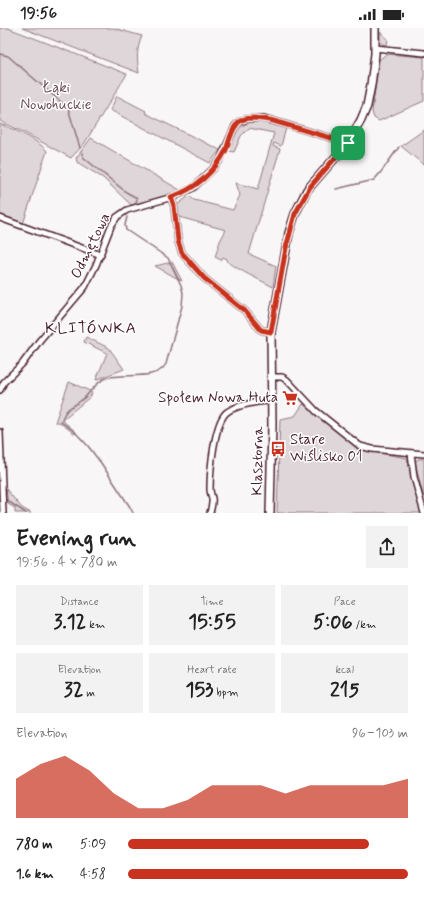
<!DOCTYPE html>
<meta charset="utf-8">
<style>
:root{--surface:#fff;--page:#f2f2f2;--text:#222;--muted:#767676;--accent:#c8321e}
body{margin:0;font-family:Mynerve,sans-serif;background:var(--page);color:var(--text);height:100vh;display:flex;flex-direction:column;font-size:15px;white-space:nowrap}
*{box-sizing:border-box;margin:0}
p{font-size:13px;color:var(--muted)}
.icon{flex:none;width:22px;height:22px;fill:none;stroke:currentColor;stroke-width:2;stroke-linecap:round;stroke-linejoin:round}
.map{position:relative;height:485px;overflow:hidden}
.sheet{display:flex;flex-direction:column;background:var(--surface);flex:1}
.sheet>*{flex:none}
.pin{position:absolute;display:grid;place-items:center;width:34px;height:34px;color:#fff;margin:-17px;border-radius:8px;box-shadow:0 2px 6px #0006}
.round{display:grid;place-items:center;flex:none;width:42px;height:42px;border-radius:0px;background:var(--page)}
.overview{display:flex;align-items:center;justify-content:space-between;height:68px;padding:0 16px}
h1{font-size:22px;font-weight:700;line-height:30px}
.figures{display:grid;grid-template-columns:repeat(3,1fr);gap:6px;height:68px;padding:4px 16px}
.figures div{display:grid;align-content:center;border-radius:0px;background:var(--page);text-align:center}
.figures b{font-size:20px;font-weight:700}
.figures small{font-size:11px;font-weight:400}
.figures p{font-size:11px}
.chart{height:112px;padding:8px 16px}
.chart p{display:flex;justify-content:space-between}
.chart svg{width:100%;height:72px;margin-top:4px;fill:var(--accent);opacity:.7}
ul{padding:0 16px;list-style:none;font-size:13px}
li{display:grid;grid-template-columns:64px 48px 1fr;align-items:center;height:30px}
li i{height:10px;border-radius:5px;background:var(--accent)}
.status{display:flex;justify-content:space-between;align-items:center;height:28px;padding:0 20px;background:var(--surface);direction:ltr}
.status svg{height:11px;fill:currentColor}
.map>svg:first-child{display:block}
</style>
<div class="status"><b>19:56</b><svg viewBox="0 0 49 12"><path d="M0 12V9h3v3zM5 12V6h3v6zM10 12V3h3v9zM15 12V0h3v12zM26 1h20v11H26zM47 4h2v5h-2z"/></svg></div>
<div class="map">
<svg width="424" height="485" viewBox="0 0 424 485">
<rect width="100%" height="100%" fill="#f8f6f7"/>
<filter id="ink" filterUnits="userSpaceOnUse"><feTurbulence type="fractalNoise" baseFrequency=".025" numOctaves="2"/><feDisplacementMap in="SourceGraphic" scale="8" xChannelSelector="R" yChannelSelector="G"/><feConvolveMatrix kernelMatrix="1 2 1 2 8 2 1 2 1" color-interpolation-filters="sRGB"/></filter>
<g filter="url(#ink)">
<path fill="#ded6d9" stroke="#947a82" d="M 0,0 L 8,0 L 127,46 L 84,116 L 71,130 L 25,105 L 0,93 Z
M 22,0 L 113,0 L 142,8 C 136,22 137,31 139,45 Z
M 380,4 L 388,11 L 387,17 L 382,16 L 380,13 Z
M 386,26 L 424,29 L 424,73 L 379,93 L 374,90 L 372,84 L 379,32 Z
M 117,68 L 146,83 L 145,85 L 220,122 L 210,135 L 110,82 Z
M 255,93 L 286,100 L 281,118 L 274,115 L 273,118 L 280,121 L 249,226 L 276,238 L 273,259 C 257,250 241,244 227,233 L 227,231 L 223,229 L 221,232 L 215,229 L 220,213 L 226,202 L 179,189 L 177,177 L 189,168 L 194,172 L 233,182 L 240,167 L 236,155 L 258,161 L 274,105 L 249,100 L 241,108 L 234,124 L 229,123 C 236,106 236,97 255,93 Z
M 0,96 C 15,102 37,111 47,123 L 23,196 L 0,189 Z
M 424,102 L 424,137 L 401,118 Z
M 91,110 L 180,162 L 168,167 L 131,177 L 103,150 L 77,134 L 76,130 Z
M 172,234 L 182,253 L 155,238 Z
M 86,309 L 109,320 L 124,341 L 96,352 L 107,325 L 84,314 Z
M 69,354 L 90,363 L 92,365 L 90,369 L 62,392 L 76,404 L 75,406 L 59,394 L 55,394 Z
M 303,376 L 363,422 L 407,430 L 421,485 L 277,485 L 280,391 L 295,388 Z
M 418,431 L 424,431 L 424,471 L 415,434 Z
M 6,461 L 22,480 L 31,485 L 15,485 L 15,480 L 8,476 Z"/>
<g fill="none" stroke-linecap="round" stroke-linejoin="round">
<path stroke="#8f747b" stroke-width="1.5" d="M 0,26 L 8,28 L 68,80 L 80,120
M 82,125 L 83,129 L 89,134 L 126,164 L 137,170 L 136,175
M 336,161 L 374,152 L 381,144 L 399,119
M 127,189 L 125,197 L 126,202 L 168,230 L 181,257 L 183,265 L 182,278 L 166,336 C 156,354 123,344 106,350 C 97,353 90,365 83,371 C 71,381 67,377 61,394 L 74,403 L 88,418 L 101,435 L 130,479 L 133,485
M 6,472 L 26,485"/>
<defs>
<path id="street" d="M 375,20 L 424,25
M 171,169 L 174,178 L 178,213 L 182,225 L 204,250 L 245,283 L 261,302 L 271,304
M 0,190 L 101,227
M 271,349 L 282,349 L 287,352 L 316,383 L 360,418 L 372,421 L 424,426
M 0,362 L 4,354 L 23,335 L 40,312 L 85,259 L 96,237 L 111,198 L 117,189 L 127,182 L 176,168 L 193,160 L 213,141 L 220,132 L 235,98 L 239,94 L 246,91 L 264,90 L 348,115
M 0,404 L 3,485
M 411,425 L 414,449 L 424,485
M 210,485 C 211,480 213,475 212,470 C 211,467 210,464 210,461 C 210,444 214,394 227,384 C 237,377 259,373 271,373"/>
<path id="secondary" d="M 270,485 L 272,398 L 271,304 L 289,205 L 295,186 L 307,162 L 348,115 L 361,92 L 367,78 L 371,57 L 375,26 L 375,0"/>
</defs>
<use href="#street" stroke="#4a1f2b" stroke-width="8"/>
<use href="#secondary" stroke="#4a1f2b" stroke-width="10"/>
<use href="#street" stroke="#fff" stroke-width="5"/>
<use href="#secondary" stroke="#fff" stroke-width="7"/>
</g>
</g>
<g fill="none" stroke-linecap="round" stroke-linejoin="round" filter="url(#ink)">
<defs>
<path id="route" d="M 254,90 L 270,92 L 348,115 L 310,159 L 295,186 L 286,220 L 271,304 L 261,302 L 245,283 L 204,250 L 182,225 L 178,213 L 174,178 L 171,169 C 194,162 215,144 226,122 C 229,114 231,103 237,96 C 240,91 248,90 254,90 Z"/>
</defs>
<use href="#route" stroke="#fff" stroke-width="8"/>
<use href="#route" stroke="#c8321e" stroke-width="5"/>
</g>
<defs>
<symbol id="supermarket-bare" viewBox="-9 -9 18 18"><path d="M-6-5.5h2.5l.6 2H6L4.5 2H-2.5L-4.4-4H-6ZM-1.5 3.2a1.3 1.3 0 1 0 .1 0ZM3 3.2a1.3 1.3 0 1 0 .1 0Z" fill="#c8321e" stroke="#fff" stroke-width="2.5" paint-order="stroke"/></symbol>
<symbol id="bus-bare" viewBox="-9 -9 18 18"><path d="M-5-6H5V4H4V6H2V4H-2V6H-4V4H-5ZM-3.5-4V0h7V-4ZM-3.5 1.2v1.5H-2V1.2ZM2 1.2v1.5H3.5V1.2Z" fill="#c8321e" stroke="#fff" stroke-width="2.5" paint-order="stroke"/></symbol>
</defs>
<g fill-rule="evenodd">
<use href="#supermarket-bare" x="279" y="359" width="22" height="22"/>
<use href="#bus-bare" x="267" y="410" width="22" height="22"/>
</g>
<g text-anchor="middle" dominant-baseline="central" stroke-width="3" stroke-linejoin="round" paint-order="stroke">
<g font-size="15" fill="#6f4d56" stroke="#fff">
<text x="56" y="60">Łąki<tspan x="56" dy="17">Nowohuckie</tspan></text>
</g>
<g font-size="15" fill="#4a1f2b" stroke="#fff">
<text transform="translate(91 218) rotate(-64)">Odmętowa</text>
<text transform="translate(258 433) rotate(-89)">Klasztorna</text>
</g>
<g font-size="15" fill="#4a1f2b" stroke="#fff" text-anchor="end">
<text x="278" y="370">Społem Nowa Huta</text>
<text x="290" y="412" text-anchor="start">Stare<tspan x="290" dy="17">Wiślisko 01</tspan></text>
</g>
<g font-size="16" letter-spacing="1" fill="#4a1f2b" stroke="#fff">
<text x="91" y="300">KLITÓWKA</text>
</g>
</g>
</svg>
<div class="pin" style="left:348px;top:115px;background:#1e9e55"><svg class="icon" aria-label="arrive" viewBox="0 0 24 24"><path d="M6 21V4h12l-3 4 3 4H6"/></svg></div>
</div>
<section class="sheet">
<div class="overview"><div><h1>Evening run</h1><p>19:56 · 4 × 780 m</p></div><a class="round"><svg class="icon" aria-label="share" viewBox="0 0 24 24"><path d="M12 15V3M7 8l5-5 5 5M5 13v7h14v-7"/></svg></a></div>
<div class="figures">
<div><p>Distance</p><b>3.12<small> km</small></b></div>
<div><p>Time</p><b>15:55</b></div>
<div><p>Pace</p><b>5:06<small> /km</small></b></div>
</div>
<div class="figures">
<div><p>Elevation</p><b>32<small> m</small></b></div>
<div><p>Heart rate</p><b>153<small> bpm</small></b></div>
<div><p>kcal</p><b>215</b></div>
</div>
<div class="chart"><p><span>Elevation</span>96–103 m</p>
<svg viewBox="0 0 160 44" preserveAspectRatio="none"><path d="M0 44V20L10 11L20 6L30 15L40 29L50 38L60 38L70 33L80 24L90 24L100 24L110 29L120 24L130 24L140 24L150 24L160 20V44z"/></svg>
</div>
<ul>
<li><b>780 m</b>5:09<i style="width:86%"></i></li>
<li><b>1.6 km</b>4:58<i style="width:100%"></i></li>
</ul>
</section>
